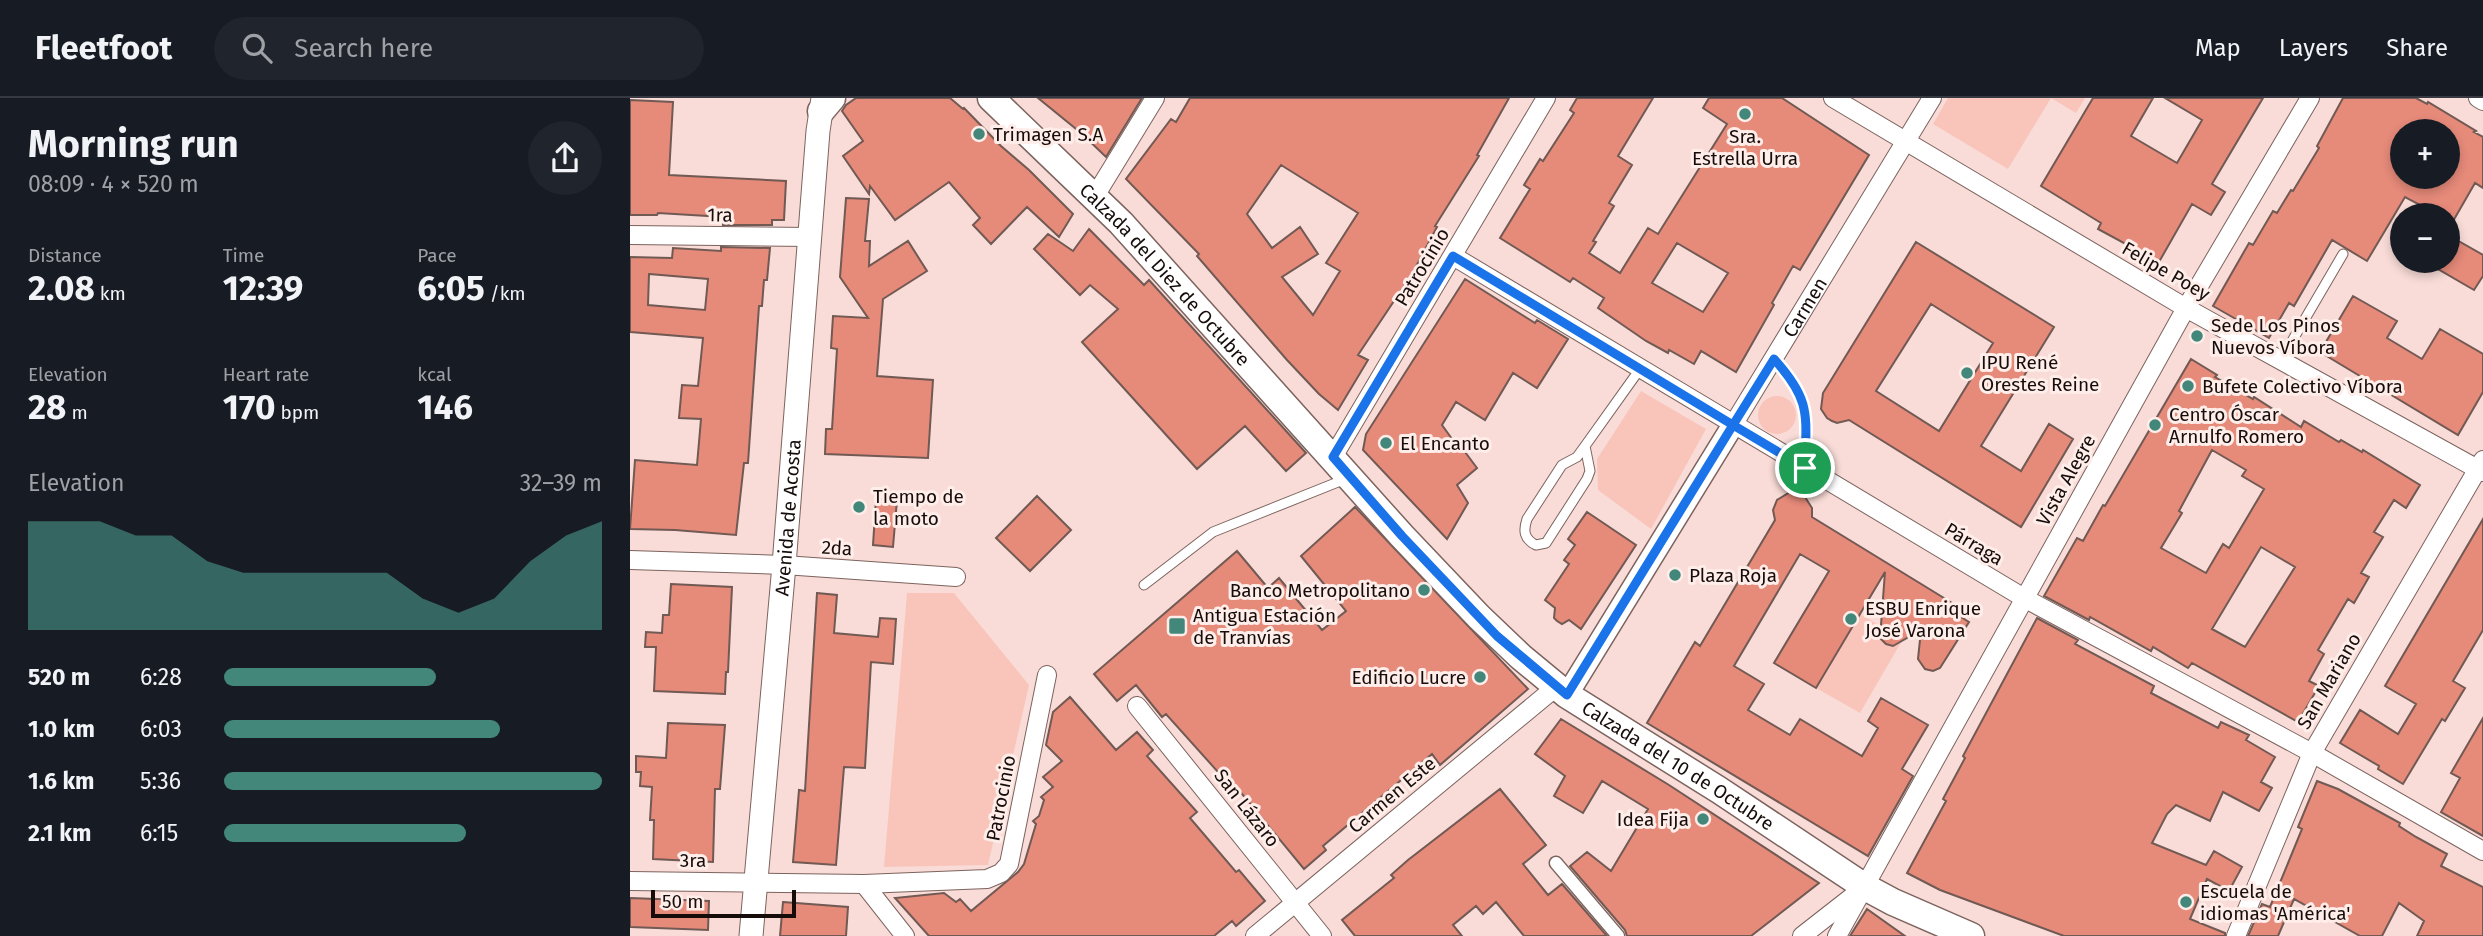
<!DOCTYPE html>
<meta charset="utf-8">
<style>
:root{--surface:#171b24;--page:#20242c;--text:#f1f3f6;--muted:#9ea1a6;--line:#363941;--accent:#43877b}
body{margin:0;font-family:"Fira Sans",sans-serif;background:var(--page);color:var(--text);height:100vh;display:flex;flex-direction:column;font-size:26px;white-space:nowrap}
*{box-sizing:border-box;margin:0}
p{font-size:23px;color:var(--muted)}
.icon{flex:none;width:38px;height:38px;fill:none;stroke:currentColor;stroke-width:2;stroke-linecap:round;stroke-linejoin:round}
.map{position:relative;flex:1;overflow:hidden}
.panel{display:flex;flex-direction:column;background:var(--surface);width:630px}
.panel>*{flex:none}
.controls{position:absolute;left:1760px;top:21px;display:grid;gap:14px}
.controls a{display:grid;place-items:center;width:70px;height:70px;border-radius:50%;background:var(--surface);box-shadow:0 4px 10px #0003;font-size:35px}
.scale{position:absolute;left:21px;bottom:18px;width:145px;box-sizing:border-box;padding-left:7px;border:4px solid #160d0b;border-top:0;font-size:19px;line-height:24px;white-space:nowrap;color:#160d0b;-webkit-text-stroke:5px #feede9;paint-order:stroke}
.pin{position:absolute;display:grid;place-items:center;width:60px;height:60px;color:#fff;margin:-30px;border:4px solid #fff;border-radius:50%;box-shadow:0 2px 7px #0007}
.round{display:grid;place-items:center;flex:none;width:74px;height:74px;border-radius:37px;background:var(--page)}
.head{display:flex;align-items:center;justify-content:space-between;height:119px;padding:0 28px}
h1{font-size:38px;font-weight:700;line-height:52px}
.metrics{display:grid;grid-template-columns:repeat(3,1fr);gap:10px;height:119px;padding:7px 28px}
.metrics div{display:grid;align-content:center}
.metrics b{font-size:35px;font-weight:700}
.metrics small{font-size:19px;font-weight:400}
.metrics p{font-size:19px}
.chart{height:196px;padding:14px 28px}
.chart p{display:flex;justify-content:space-between}
.chart svg{width:100%;height:126px;margin-top:7px;fill:var(--accent);opacity:.7}
ul{padding:0 28px;list-style:none;font-size:23px}
li{display:grid;grid-template-columns:112px 84px 1fr;align-items:center;height:52px}
li i{height:18px;border-radius:9px;background:var(--accent)}
header{display:flex;align-items:center;gap:42px;box-sizing:border-box;height:98px;padding:0 35px;background:var(--surface);border-bottom:2px solid var(--line)}
header strong{font-size:33px}
nav{display:flex;gap:38px;margin-inline-start:auto;font-size:24px}
.search{width:490px;height:63px;background:var(--page);display:flex;align-items:center;gap:18px;box-sizing:border-box;padding:0 24px;border-radius:38px;color:var(--muted);font-size:26px}
main{display:flex;flex:1;min-height:0}
.map>svg:first-child{display:block}
</style>
<header>
<strong>Fleetfoot</strong>
<div class="search"><svg class="icon" aria-label="search" viewBox="0 0 24 24"><circle cx="10" cy="10" r="6"/><path d="M15 15l6 6"/></svg>Search here</div>
<nav><a>Map</a><a>Layers</a><a>Share</a></nav>
</header>
<main>
<section class="panel">
<div class="head"><div><h1>Morning run</h1><p>08:09 · 4 × 520 m</p></div><a class="round"><svg class="icon" aria-label="share" viewBox="0 0 24 24"><path d="M12 15V3M7 8l5-5 5 5M5 13v7h14v-7"/></svg></a></div>
<div class="metrics">
<div><p>Distance</p><b>2.08<small> km</small></b></div>
<div><p>Time</p><b>12:39</b></div>
<div><p>Pace</p><b>6:05<small> /km</small></b></div>
</div>
<div class="metrics">
<div><p>Elevation</p><b>28<small> m</small></b></div>
<div><p>Heart rate</p><b>170<small> bpm</small></b></div>
<div><p>kcal</p><b>146</b></div>
</div>
<div class="chart"><p><span>Elevation</span>32–39 m</p>
<svg viewBox="0 0 160 44" preserveAspectRatio="none"><path d="M0 44V6L10 6L20 6L30 11L40 11L50 20L60 24L70 24L80 24L90 24L100 24L110 33L120 38L130 33L140 20L150 11L160 6V44z"/></svg>
</div>
<ul>
<li><b>520 m</b>6:28<i style="width:56%"></i></li>
<li><b>1.0 km</b>6:03<i style="width:73%"></i></li>
<li><b>1.6 km</b>5:36<i style="width:100%"></i></li>
<li><b>2.1 km</b>6:15<i style="width:64%"></i></li>
</ul>
</section>
<div class="map">
<svg width="1853" height="838" viewBox="0 0 1853 838">
<rect width="100%" height="100%" fill="#f9dcd7"/>
<path fill="#f9c5bb" d="M 1318,0 L 1455,0 L 1446,15 L 1421,0 L 1378,71 L 1303,26 Z
M 1011,293 L 1076,331 L 1021,431 L 968,392 L 967,361 Z
M1128 317a19 19 0 1 1 38 0a19 19 0 1 1-38 0Z
M 277,495 L 324,495 L 399,587 L 358,767 L 254,769 Z
M 1230,516 L 1273,541 L 1230,615 L 1186,590 Z"/>
<path fill="#e68a7a" stroke="#715954" stroke-width="2" fill-rule="evenodd" d="M 226,0 L 320,0 L 333,11 L 334,10 L 371,48 L 399,72 L 443,116 L 429,139 L 397,109 L 361,146 L 343,127 L 350,120 L 319,84 L 265,122 L 240,88 L 239,96 L 213,58 L 233,43 L 212,13 L 216,7 Z
M 408,0 L 512,0 L 476,59 L 451,35 Z
M 560,0 L 879,0 L 847,57 L 849,58 L 805,128 L 807,129 L 782,176 L 728,257 L 738,262 L 708,312 L 689,296 L 657,262 L 567,158 L 569,156 L 496,81 L 541,21 L 546,24 ZM 651,67 L 728,115 L 696,165 L 710,173 L 683,217 L 652,179 L 688,156 L 670,129 L 642,150 L 617,116 Z
M 947,0 L 1023,0 L 988,58 L 1002,67 L 979,105 L 984,108 L 963,143 L 966,144 L 959,155 L 990,175 L 1018,130 L 1028,136 L 1097,26 L 1073,10 L 1079,0 L 1152,0 L 1239,57 L 1170,172 L 1163,168 L 1142,205 L 1144,207 L 1106,274 L 1071,253 L 1064,266 L 1039,252 L 1038,255 L 1016,243 L 968,210 L 974,200 L 943,180 L 940,184 L 870,140 L 900,91 L 894,87 L 910,61 L 913,63 L 944,15 L 940,12 ZM 1047,145 L 1098,175 L 1073,214 L 1022,185 Z
M 1463,0 L 1523,0 L 1501,38 L 1547,65 L 1572,22 L 1535,0 L 1633,0 L 1582,86 L 1595,94 L 1581,117 L 1562,106 L 1529,164 L 1468,131 L 1471,125 L 1411,88 Z
M 1713,0 L 1786,0 L 1797,6 L 1798,4 L 1846,33 L 1844,34 L 1853,39 L 1853,90 L 1845,85 L 1822,125 L 1818,123 L 1818,117 L 1809,117 L 1775,99 L 1737,163 L 1702,142 L 1664,208 L 1659,205 L 1639,240 L 1583,208 L 1619,145 L 1623,147 L 1643,113 L 1647,115 L 1661,92 L 1663,93 L 1689,50 L 1687,48 ZM 1773,33 L 1818,33 L 1818,79 L 1773,79 Z
M 0,2 L 43,4 L 39,77 L 156,83 L 154,122 L 142,122 L 142,127 L 93,127 L 94,119 L 28,115 L 27,117 L 0,117 Z
M 216,100 L 239,101 L 235,143 L 240,143 L 239,168 L 278,143 L 297,173 L 253,201 L 247,278 L 303,282 L 298,360 L 195,356 L 196,331 L 202,331 L 207,251 L 201,250 L 203,218 L 238,220 L 210,179 Z
M 459,131 L 514,187 L 519,182 L 676,355 L 656,373 L 615,328 L 567,371 L 452,244 L 488,211 L 460,187 L 450,197 L 404,151 L 418,136 L 443,153 Z
M 1825,141 L 1853,157 L 1853,178 L 1844,192 L 1808,171 L 1812,163 L 1818,163 L 1818,153 Z
M 1286,144 L 1424,229 L 1351,348 L 1391,373 L 1419,326 L 1443,341 L 1391,429 L 1219,322 L 1207,325 L 1202,323 L 1197,320 L 1191,311 L 1193,295 ZM 1301,206 L 1363,245 L 1309,333 L 1246,293 Z
M 91,149 L 140,150 L 137,182 L 134,182 L 132,208 L 129,208 L 118,365 L 114,365 L 106,437 L 45,432 L 0,431 L 5,362 L 67,367 L 71,321 L 49,320 L 52,287 L 68,288 L 73,240 L 0,234 L 0,159 L 42,160 L 43,150 L 91,153 ZM 19,176 L 78,181 L 75,212 L 18,207 Z
M 835,181 L 905,225 L 907,222 L 938,241 L 907,290 L 883,275 L 855,322 L 826,304 L 812,327 L 830,352 L 832,350 L 847,370 L 827,387 L 838,405 L 817,441 L 733,352 L 736,336 Z
M 1723,198 L 1767,223 L 1757,240 L 1792,261 L 1810,231 L 1853,256 L 1853,294 L 1828,337 L 1690,254 Z
M 1561,261 L 1587,277 L 1585,279 L 1623,301 L 1624,299 L 1671,329 L 1674,323 L 1709,344 L 1711,342 L 1732,354 L 1733,352 L 1790,387 L 1776,410 L 1764,402 L 1744,434 L 1753,439 L 1731,475 L 1739,479 L 1724,505 L 1718,501 L 1688,552 L 1694,556 L 1679,583 L 1689,588 L 1668,624 L 1562,565 L 1558,570 L 1523,549 L 1521,553 L 1460,519 L 1459,522 L 1414,498 L 1447,440 L 1453,443 L 1473,407 L 1475,408 ZM 1582,352 L 1616,372 L 1612,378 L 1634,391 L 1599,450 L 1593,446 L 1576,475 L 1531,450 L 1552,415 L 1549,413 ZM 1631,449 L 1665,469 L 1615,549 L 1582,531 Z
M 1160,394 L 1175,399 L 1182,410 L 1182,419 L 1327,508 L 1323,514 L 1339,524 L 1310,570 L 1303,573 L 1295,571 L 1288,561 L 1291,532 L 1263,548 L 1256,546 L 1250,540 L 1255,474 L 1186,590 L 1144,565 L 1199,473 L 1170,456 L 1104,568 L 1134,586 L 1118,612 L 1160,637 L 1170,621 L 1232,658 L 1248,630 L 1238,623 L 1251,600 L 1298,627 L 1272,671 L 1283,678 L 1238,758 L 1017,625 L 1065,544 L 1070,548 L 1145,422 L 1143,412 L 1147,402 Z
M 407,398 L 441,432 L 400,473 L 366,440 Z
M 246,401 L 267,402 L 263,449 L 243,447 Z
M 725,409 L 898,591 L 810,667 L 802,656 L 693,748 L 696,752 L 674,771 L 608,691 L 605,693 L 536,616 L 532,619 L 506,587 L 487,603 L 464,576 L 607,453 L 638,490 L 649,480 L 692,532 L 716,513 L 671,458 Z
M 957,414 L 1006,447 L 951,531 L 939,522 L 932,526 L 927,523 L 924,520 L 925,510 L 915,502 L 939,466 L 934,462 L 945,447 L 938,441 Z
M 1853,421 L 1853,532 L 1823,583 L 1835,590 L 1815,623 L 1812,621 L 1773,686 L 1748,671 L 1749,668 L 1710,645 L 1730,612 L 1768,636 L 1786,606 L 1755,588 Z
M 41,486 L 102,489 L 98,574 L 96,574 L 95,596 L 24,593 L 26,549 L 15,549 L 16,534 L 32,535 L 33,517 L 39,517 Z
M 187,495 L 207,497 L 204,535 L 248,539 L 250,520 L 266,521 L 263,566 L 241,564 L 235,670 L 214,669 L 206,767 L 163,764 L 169,692 L 175,693 Z
M 1407,520 L 1448,542 L 1445,546 L 1524,588 L 1521,595 L 1588,630 L 1591,624 L 1619,637 L 1616,642 L 1645,659 L 1631,684 L 1642,690 L 1629,713 L 1593,694 L 1580,723 L 1546,707 L 1537,716 L 1522,745 L 1576,767 L 1584,753 L 1612,769 L 1599,793 L 1577,781 L 1560,821 L 1595,835 L 1595,838 L 1434,838 L 1310,792 L 1277,775 L 1316,703 L 1313,701 L 1335,660 L 1333,658 Z
M 440,599 L 486,652 L 507,634 L 523,652 L 517,658 L 567,714 L 560,720 L 606,774 L 609,772 L 635,803 L 606,828 L 602,823 L 584,838 L 299,838 L 265,800 L 314,795 L 326,804 L 330,801 L 341,813 L 388,774 L 394,766 L 406,726 L 403,723 L 409,718 L 414,702 L 411,699 L 423,689 L 413,679 L 432,663 L 416,647 L 423,614 Z
M 1853,620 L 1853,738 L 1811,714 L 1830,680 L 1821,675 Z
M 931,621 L 1039,687 L 1189,785 L 1121,838 L 997,838 L 995,832 L 940,768 L 957,754 L 981,773 L 1018,711 L 972,683 L 953,715 L 924,698 L 935,678 L 905,656 Z
M 38,625 L 95,627 L 90,691 L 85,691 L 83,764 L 23,761 L 24,722 L 20,722 L 22,689 L 10,688 L 11,674 L 6,674 L 6,658 L 36,660 Z
M 1687,683 L 1708,691 L 1770,725 L 1769,728 L 1786,739 L 1817,756 L 1811,768 L 1853,789 L 1853,838 L 1787,838 L 1794,823 L 1769,805 L 1752,838 L 1730,838 L 1664,801 L 1648,838 L 1618,838 L 1632,806 L 1640,809 L 1672,731 L 1668,729 Z
M 870,691 L 916,747 L 893,766 L 918,797 L 932,786 L 977,838 L 894,838 L 866,804 L 853,816 L 846,808 L 823,827 L 832,838 L 725,838 L 712,822 L 764,780 L 761,777 L 778,762 Z
M 0,800 L 79,803 L 78,832 L 0,829 Z
M 153,804 L 218,809 L 216,838 L 150,838 Z
M 1237,811 L 1275,838 L 1220,838 Z"/>
<g fill="none" stroke-linecap="round" stroke-linejoin="round">
<defs>
<path id="service" d="M 1144,261 C 1182,302 1176,315 1175,368
M 1651,262 L 1713,156
M 955,348 L 960,373 L 957,381 L 916,445 L 906,447 C 894,441 893,433 897,421 L 932,367 L 947,359 L 955,348 L 1010,271
M 514,487 L 583,434 L 718,380"/>
<path id="pedestrian" d="M 926,765 L 988,838"/>
<g id="minor">
<path d="M 1203,0 L 1556,210 L 1853,374"/>
<path d="M 1848,0 L 1853,3"/>
<path d="M 465,98 L 525,0"/>
<path d="M 0,137 L 181,139"/>
<path d="M 823,158 L 1394,500 L 1682,655 L 1853,753"/>
<path id="s1" d="M 1103,327 L 1302,0"/>
<path d="M 703,359 L 916,0"/>
<path d="M 0,462 L 154,467 L 326,479"/>
<path d="M 507,608 L 692,838"/>
<path d="M 0,783 L 234,786 L 357,781 L 371,775 L 379,766 L 417,577"/>
<path d="M 234,786 L 275,838"/>
<path d="M 625,838 L 926,589"/>
<path d="M 1172,838 L 1227,795"/>
<path d="M 1207,838 L 1556,210 L 1680,0"/>
<path d="M 1606,838 L 1682,655 L 1853,362"/>
</g>
<path id="tertiary" d="M 937,597 L 1103,327"/>
<g id="secondary">
<path id="s2" d="M 121,838 L 154,467 L 188,33 L 193,0"/>
</g>
<g id="primary">
<path id="s3" d="M 361,0 L 491,125 L 772,438 L 849,519 L 891,559 L 937,597 L 1089,692 L 1235,789 L 1263,804 L 1341,838"/>
<path d="M 191,13 L 202,0"/>
</g>
</defs>
<use href="#service" stroke="#7c635e" stroke-width="11"/>
<use href="#pedestrian" stroke="#7c635e" stroke-width="15"/>
<use href="#minor" stroke="#7c635e" stroke-width="20"/>
<use href="#tertiary" stroke="#7c635e" stroke-width="24"/>
<use href="#secondary" stroke="#7c635e" stroke-width="25"/>
<use href="#primary" stroke="#7c635e" stroke-width="29"/>
<use href="#service" stroke="#fff" stroke-width="9"/>
<use href="#pedestrian" stroke="#fff" stroke-width="12"/>
<use href="#minor" stroke="#fff" stroke-width="18"/>
<use href="#tertiary" stroke="#fff" stroke-width="21"/>
<use href="#secondary" stroke="#fff" stroke-width="23"/>
<use href="#primary" stroke="#fff" stroke-width="26"/>
</g>
<g fill="none" stroke-linecap="round" stroke-linejoin="round">
<defs>
<path id="route" d="M 1175,370 L 1103,327 L 937,597 L 867,538 L 772,438 L 703,359 L 823,158 L 1103,327 L 1144,261 C 1182,303 1176,317 1175,370"/>
</defs>
<use href="#route" stroke="#fff" stroke-width="14"/>
<use href="#route" stroke="#1a73e8" stroke-width="9"/>
</g>
<g fill="#43877b" stroke="#feede9" stroke-width="2.5">
<circle cx="1115" cy="16" r="7"/>
<circle cx="349" cy="36" r="7"/>
<circle cx="1567" cy="238" r="7"/>
<circle cx="1337" cy="275" r="7"/>
<circle cx="1558" cy="288" r="7"/>
<circle cx="1525" cy="327" r="7"/>
<circle cx="756" cy="345" r="7"/>
<circle cx="229" cy="409" r="7"/>
<circle cx="1045" cy="477" r="7"/>
<circle cx="794" cy="492" r="7"/>
<circle cx="1221" cy="521" r="7"/>
<rect x="538" y="519" width="18" height="18" rx="3.5"/>
<circle cx="850" cy="579" r="7"/>
<circle cx="1073" cy="721" r="7"/>
<circle cx="1556" cy="804" r="7"/>
</g>
<g text-anchor="middle" dominant-baseline="central" stroke-width="6" stroke-linejoin="round" paint-order="stroke">
<g font-size="19" fill="#160d0b" stroke="#feede9" text-anchor="start">
<text x="363" y="36">Trimagen S.A</text>
<text x="1115" y="38" text-anchor="middle">Sra.<tspan x="1115" dy="22">Estrella Urra</tspan></text>
<text x="1581" y="227">Sede Los Pinos<tspan x="1581" dy="22">Nuevos Víbora</tspan></text>
<text x="1351" y="264">IPU René<tspan x="1351" dy="22">Orestes Reine</tspan></text>
<text x="1572" y="288">Bufete Colectivo Víbora</text>
<text x="1539" y="316">Centro Óscar<tspan x="1539" dy="22">Arnulfo Romero</tspan></text>
<text x="770" y="345">El Encanto</text>
<text x="243" y="398">Tiempo de<tspan x="243" dy="22">la moto</tspan></text>
<text x="1059" y="477">Plaza Roja</text>
<text x="780" y="492" text-anchor="end">Banco Metropolitano</text>
<text x="1235" y="510">ESBU Enrique<tspan x="1235" dy="22">José Varona</tspan></text>
<text x="563" y="517">Antigua Estación<tspan x="563" dy="22">de Tranvías</tspan></text>
<text x="836" y="579" text-anchor="end">Edificio Lucre</text>
<text x="1059" y="721" text-anchor="end">Idea Fija</text>
<text x="1570" y="793">Escuela de<tspan x="1570" dy="22">idiomas 'América'</tspan></text>
</g>
<g font-size="19" fill="#160d0b" stroke="#feede9">
<text transform="translate(90 117) rotate(1)">1ra</text>
<text transform="translate(792 169) rotate(-59)">Patrocinio</text>
<text transform="translate(1536 173) rotate(30)">Felipe Poey</text>
<text stroke="none"><textPath href="#s3" startOffset="248">Calzada del Diez de Octubre</textPath></text>
<text stroke="none"><textPath href="#s1" startOffset="138">Carmen</textPath></text>
<text transform="translate(1436 382) rotate(-61)">Vista Alegre</text>
<text stroke="none"><textPath href="#s2" startOffset="420">Avenida de Acosta</textPath></text>
<text transform="translate(1344 446) rotate(31)">Párraga</text>
<text transform="translate(207 450) rotate(4)">2da</text>
<text transform="translate(1699 583) rotate(-60)">San Mariano</text>
<text stroke="none"><textPath href="#s3" startOffset="962">Calzada del 10 de Octubre</textPath></text>
<text transform="translate(762 697) rotate(-40)">Carmen Este</text>
<text transform="translate(371 700) rotate(-79)">Patrocinio</text>
<text transform="translate(617 710) rotate(52)">San Lázaro</text>
<text x="63" y="762">3ra</text>
</g>
</g>
</svg>
<div class="controls">
<a>+</a>
<a>−</a>
</div>
<div class="scale">50 m</div>
<div class="pin" style="left:1175px;top:370px;background:#1e9e55"><svg class="icon" aria-label="arrive" viewBox="0 0 24 24"><path d="M6 21V4h12l-3 4 3 4H6"/></svg></div>
</div>
</main>
